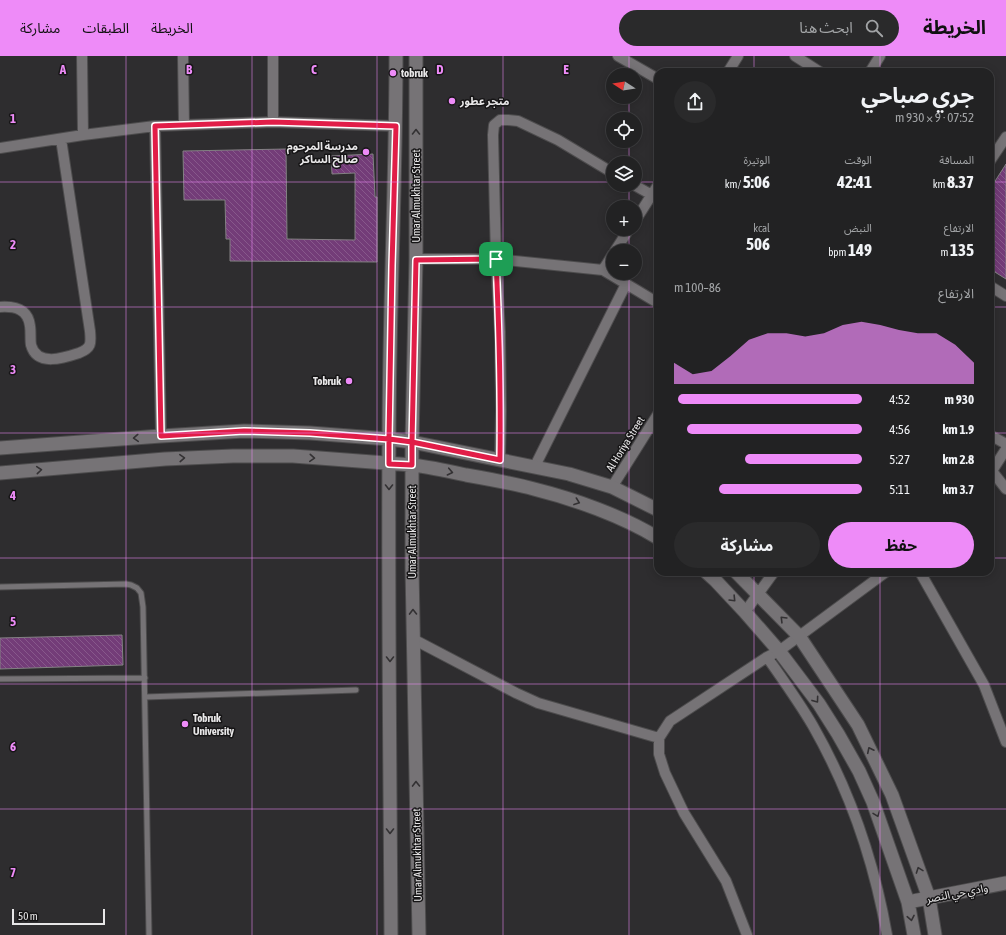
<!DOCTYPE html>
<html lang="ar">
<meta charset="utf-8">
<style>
:root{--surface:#222223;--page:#2a2a2b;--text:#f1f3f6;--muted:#a2a4a6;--line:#3f3f41;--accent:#ee8bf8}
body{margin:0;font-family:"Asap Condensed","Noto Sans Arabic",sans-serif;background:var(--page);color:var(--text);direction:rtl;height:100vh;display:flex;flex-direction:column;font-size:15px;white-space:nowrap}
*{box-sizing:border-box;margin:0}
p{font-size:13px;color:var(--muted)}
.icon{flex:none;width:22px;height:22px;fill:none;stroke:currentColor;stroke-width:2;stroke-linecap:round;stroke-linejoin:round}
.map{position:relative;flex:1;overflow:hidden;direction:ltr}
.sheet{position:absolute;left:654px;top:12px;width:340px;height:508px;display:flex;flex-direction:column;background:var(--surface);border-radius:12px;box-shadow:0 2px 10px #0003,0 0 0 1px var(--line);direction:rtl}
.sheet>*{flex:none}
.needle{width:26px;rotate:282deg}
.buttons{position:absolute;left:606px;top:12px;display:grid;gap:8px}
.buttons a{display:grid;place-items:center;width:36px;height:36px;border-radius:50%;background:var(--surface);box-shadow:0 2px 10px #0003,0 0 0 1px var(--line);font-size:20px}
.scale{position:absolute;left:12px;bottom:10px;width:93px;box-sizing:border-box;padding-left:4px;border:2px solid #e8e7e8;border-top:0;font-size:11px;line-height:14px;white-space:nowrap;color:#e8e7e8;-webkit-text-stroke:3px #161516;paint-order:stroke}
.pin{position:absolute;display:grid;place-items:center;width:34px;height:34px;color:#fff;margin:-17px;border-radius:8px;box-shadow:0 2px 6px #0006}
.round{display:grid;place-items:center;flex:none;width:42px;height:42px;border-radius:21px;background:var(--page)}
.overview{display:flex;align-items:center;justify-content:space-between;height:68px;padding:0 20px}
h1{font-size:22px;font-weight:700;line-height:30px}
.stats{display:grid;grid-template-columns:repeat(3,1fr);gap:6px;height:68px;padding:4px 20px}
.stats div{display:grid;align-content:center}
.stats b{font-size:17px;font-weight:700}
.stats small{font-size:11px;font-weight:400}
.stats p{font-size:11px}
.chart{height:112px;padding:8px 20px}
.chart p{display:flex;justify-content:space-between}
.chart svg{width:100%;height:72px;margin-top:4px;fill:var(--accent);opacity:.7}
.button{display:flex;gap:8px;margin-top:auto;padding:8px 20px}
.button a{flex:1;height:46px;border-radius:24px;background:var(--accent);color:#111;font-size:16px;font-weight:700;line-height:46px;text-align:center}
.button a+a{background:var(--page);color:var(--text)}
ul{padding:0 20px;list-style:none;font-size:13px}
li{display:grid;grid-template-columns:64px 48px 1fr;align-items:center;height:30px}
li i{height:10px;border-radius:5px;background:var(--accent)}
header{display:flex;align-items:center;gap:24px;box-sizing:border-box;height:56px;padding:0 20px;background:var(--accent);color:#111}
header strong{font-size:19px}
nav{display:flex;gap:22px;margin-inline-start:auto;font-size:14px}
.search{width:280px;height:36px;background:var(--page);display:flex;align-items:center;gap:10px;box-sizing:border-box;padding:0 14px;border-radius:22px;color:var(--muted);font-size:15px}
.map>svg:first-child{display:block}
</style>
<header>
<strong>الخريطة</strong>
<div class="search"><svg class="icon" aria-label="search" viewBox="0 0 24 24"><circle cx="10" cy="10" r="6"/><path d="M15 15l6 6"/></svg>ابحث هنا</div>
<nav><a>الخريطة</a><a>الطبقات</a><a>مشاركة</a></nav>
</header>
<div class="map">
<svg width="1006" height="879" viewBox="0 0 1006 879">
<defs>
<pattern id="building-back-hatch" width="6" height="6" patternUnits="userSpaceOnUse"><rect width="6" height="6" fill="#733c78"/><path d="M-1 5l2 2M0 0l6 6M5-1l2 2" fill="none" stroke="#87588b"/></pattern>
</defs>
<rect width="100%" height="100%" fill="#2e2d2f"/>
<path fill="url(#building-back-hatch)" stroke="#838183" d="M 286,93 L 287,183 L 355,184 L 355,117 L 332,118 L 331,100 L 373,98 L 375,141 L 377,141 L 377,206 L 230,205 L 230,183 L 226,183 L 225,144 L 184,144 L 183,95 Z
M 1006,108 L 1006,223 L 990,213 L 990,133 Z
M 122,579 L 123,609 L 0,613 L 0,582 Z"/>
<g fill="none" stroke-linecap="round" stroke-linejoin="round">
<defs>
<path id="service" d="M 0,531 L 126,528 L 131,529 L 137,532 L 141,537 L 143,551 L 149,879
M 0,623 L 145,622
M 145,641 L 356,634"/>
<path id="minor" d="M 82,0 L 83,79
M 183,0 L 184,69
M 618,0 L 658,23
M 795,0 L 820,16
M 728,16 L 738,0
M 870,16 L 880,0
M 273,66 L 273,0
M 155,70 L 161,380
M 0,92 L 83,79 L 155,70 L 273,66 L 396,70
M 990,105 L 1006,81
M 634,129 L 652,139
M 635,165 L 658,129
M 615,195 L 629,173
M 416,203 L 496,203 L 603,214 L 658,247
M 603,214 L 613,198
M 990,230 L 1006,240
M 0,251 C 15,250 28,253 30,270 C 31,276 30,283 31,289 C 37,311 64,302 79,297 C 92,292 91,287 90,275 L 61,83
M 990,379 L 1006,388
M 500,404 L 501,355 L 500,276 L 496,203 L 493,79 L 494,69 L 500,64 L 508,64 L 518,65 L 558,84 L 613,117
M 534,412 L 626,228
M 992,415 L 1006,433
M 990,418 L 1006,393
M 612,431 L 658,358
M 920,516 L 984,629 L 1006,686
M 745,556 L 774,516
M 413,583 L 516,637 L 538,647 L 659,682
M 767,601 C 783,624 799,646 813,670 C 850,735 874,805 887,879
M 747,879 L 726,825 L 684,757 L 665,717 L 659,698 L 659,682 L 670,665 L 767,601 L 779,595 L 886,516"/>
<path id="tertiary" d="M 416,0 L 416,203 L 412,386 L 412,512 L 419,879
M 0,392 L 161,380 L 244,375 L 310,377 L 389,383 L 412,386 L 569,418 L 612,431 L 658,454
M 0,417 L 165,403 L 233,400 L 293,400 L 412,409 C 430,411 448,415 466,419 C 489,423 512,427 534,433 C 574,443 622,460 658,482
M 706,516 L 716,525 L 745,556 L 779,595 L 819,648 L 838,678 L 859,715 L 873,746 L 908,846 L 914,879
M 736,516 L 799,580 L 858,669 L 892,739 L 929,842 L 935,879
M 908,846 L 1006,827
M 391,879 C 390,714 388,549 389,384 C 389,256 396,128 396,0"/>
</defs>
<use href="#service" stroke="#4d4c4d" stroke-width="7"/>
<use href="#minor" stroke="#4d4c4d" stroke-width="12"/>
<use href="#tertiary" stroke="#4d4c4d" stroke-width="15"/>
<use href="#service" stroke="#767376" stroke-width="5"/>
<use href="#minor" stroke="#767376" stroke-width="10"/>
<use href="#tertiary" stroke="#767376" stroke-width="13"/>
</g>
<defs><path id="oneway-chevron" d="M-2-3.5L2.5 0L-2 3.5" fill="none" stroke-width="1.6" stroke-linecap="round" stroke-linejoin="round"/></defs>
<g stroke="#333133">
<use href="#oneway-chevron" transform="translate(416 76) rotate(-90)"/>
<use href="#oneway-chevron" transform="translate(136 382) rotate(176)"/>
<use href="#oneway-chevron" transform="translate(182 402) rotate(-3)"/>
<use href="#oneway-chevron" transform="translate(312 402) rotate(4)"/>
<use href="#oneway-chevron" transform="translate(39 414) rotate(-5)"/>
<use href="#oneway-chevron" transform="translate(450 416) rotate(12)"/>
<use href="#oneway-chevron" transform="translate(389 431) rotate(90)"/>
<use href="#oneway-chevron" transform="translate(577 446) rotate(20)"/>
<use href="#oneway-chevron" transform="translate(733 543) rotate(46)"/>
<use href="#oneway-chevron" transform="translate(413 556) rotate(-91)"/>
<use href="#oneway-chevron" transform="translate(783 563) rotate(-135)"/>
<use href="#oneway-chevron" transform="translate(390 603) rotate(90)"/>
<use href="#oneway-chevron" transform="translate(816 644) rotate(54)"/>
<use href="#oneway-chevron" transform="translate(870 694) rotate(-116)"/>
<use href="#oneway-chevron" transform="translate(416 728) rotate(-91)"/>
<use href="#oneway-chevron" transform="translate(877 758) rotate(70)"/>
<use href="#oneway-chevron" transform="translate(390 775) rotate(90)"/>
<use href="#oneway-chevron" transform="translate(919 814) rotate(-110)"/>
<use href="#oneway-chevron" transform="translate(911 862) rotate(79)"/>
</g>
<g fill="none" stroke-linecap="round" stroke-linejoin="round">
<defs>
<path id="route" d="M 496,203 L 416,204 L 412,386 L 389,383 L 392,210 L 396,70 L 273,66 L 155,70 L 161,380 L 244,375 L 310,377 L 389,383 L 389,408 L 412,409 L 412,386 L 500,404 C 501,337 499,270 496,203"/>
</defs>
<use href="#route" stroke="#fff" stroke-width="8"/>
<use href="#route" stroke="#e11d48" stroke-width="5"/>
</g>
<path fill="none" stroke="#ee8bf8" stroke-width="1" stroke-opacity="0.55" d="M 126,0 L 126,879M 252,0 L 252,879M 377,0 L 377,879M 503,0 L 503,879M 629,0 L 629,19M 754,0 L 754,16M 880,0 L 880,16M 629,41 L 629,63M 629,85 L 629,107M 0,126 L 613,126M 635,126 L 658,126M 990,126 L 1006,126M 629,129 L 629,151M 629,173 L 629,195M 629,217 L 629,879M 0,251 L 658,251M 990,251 L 1006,251M 0,377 L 658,377M 990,377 L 1006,377M 0,502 L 658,502M 990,502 L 1006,502M 754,516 L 754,879M 880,516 L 880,879M 0,628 L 1006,628M 0,753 L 1006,753"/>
<g fill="#ee8bf8" stroke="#161516" stroke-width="1.5">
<circle cx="393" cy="17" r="4"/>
<circle cx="452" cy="45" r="4"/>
<circle cx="366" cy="96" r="4"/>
<circle cx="349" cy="325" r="4"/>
<circle cx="185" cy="668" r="4"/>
</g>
<g text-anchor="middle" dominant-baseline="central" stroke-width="3" stroke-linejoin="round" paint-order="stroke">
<g font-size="11" font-weight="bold" fill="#e8e7e8" stroke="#161516" text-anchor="start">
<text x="401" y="17">tobruk</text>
<text x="460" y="45">متجر عطور</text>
<text x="358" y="90" text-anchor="end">مدرسة المرحوم<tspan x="358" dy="13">صالح الساكر</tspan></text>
<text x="341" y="325" text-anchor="end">Tobruk</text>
<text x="193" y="662">Tobruk<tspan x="193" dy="13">University</tspan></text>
</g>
<g font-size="11" fill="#e8e7e8" stroke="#161516">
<text transform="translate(416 140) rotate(-90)">Umar Almukhtar Street</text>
<text transform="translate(625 388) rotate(-58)">Al Horiya Street</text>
<text transform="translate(412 476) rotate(-90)">Umar Almukhtar Street</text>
<text transform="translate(417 799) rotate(-91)">Umar Almukhtar Street</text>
<text transform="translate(957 837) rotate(-11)">وادي حي النصر</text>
</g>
</g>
<g font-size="13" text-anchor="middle" font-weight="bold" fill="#ee8bf8" stroke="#161516" stroke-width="3" stroke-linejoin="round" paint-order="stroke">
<text x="63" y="18">A</text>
<text x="189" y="18">B</text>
<text x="314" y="18">C</text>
<text x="440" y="18">D</text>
<text x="566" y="18">E</text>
<text x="13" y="67">1</text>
<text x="13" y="193">2</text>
<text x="13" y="318">3</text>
<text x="13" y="444">4</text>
<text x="13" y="570">5</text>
<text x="13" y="695">6</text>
<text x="13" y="821">7</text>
</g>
</svg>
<div class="buttons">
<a><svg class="needle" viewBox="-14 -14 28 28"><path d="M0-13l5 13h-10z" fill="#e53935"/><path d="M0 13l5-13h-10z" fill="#a2a4a6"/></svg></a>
<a><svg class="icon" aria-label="locate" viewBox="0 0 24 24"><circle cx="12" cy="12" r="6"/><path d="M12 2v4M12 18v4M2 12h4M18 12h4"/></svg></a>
<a><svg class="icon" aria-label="layers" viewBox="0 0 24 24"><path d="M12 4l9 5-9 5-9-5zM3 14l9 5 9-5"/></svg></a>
<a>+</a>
<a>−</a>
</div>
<div class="scale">50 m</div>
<div class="pin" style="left:496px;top:203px;background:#1e9e55"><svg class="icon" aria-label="arrive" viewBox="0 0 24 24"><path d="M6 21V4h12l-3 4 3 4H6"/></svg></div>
<section class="sheet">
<div class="overview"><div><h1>جري صباحي</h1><p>07:52 · 9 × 930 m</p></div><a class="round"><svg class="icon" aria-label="share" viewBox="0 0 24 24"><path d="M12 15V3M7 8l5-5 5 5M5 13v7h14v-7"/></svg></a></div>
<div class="stats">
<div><p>المسافة</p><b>8.37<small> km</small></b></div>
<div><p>الوقت</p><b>42:41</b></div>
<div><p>الوتيرة</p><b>5:06<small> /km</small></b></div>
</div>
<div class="stats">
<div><p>الارتفاع</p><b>135<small> m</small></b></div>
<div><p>النبض</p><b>149<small> bpm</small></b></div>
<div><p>kcal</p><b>506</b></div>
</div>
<div class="chart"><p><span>الارتفاع</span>86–100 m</p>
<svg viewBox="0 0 160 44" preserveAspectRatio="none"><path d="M0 44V31L10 38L20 36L30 27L40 17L50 13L60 13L70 15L80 13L90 8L100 6L110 8L120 11L130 13L140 13L150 20L160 31V44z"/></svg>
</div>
<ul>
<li><b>930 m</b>4:52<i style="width:98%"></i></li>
<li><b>1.9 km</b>4:56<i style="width:93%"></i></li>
<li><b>2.8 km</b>5:27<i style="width:62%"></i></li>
<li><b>3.7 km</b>5:11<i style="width:76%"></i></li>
</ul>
<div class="button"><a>حفظ</a><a>مشاركة</a></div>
</section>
</div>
